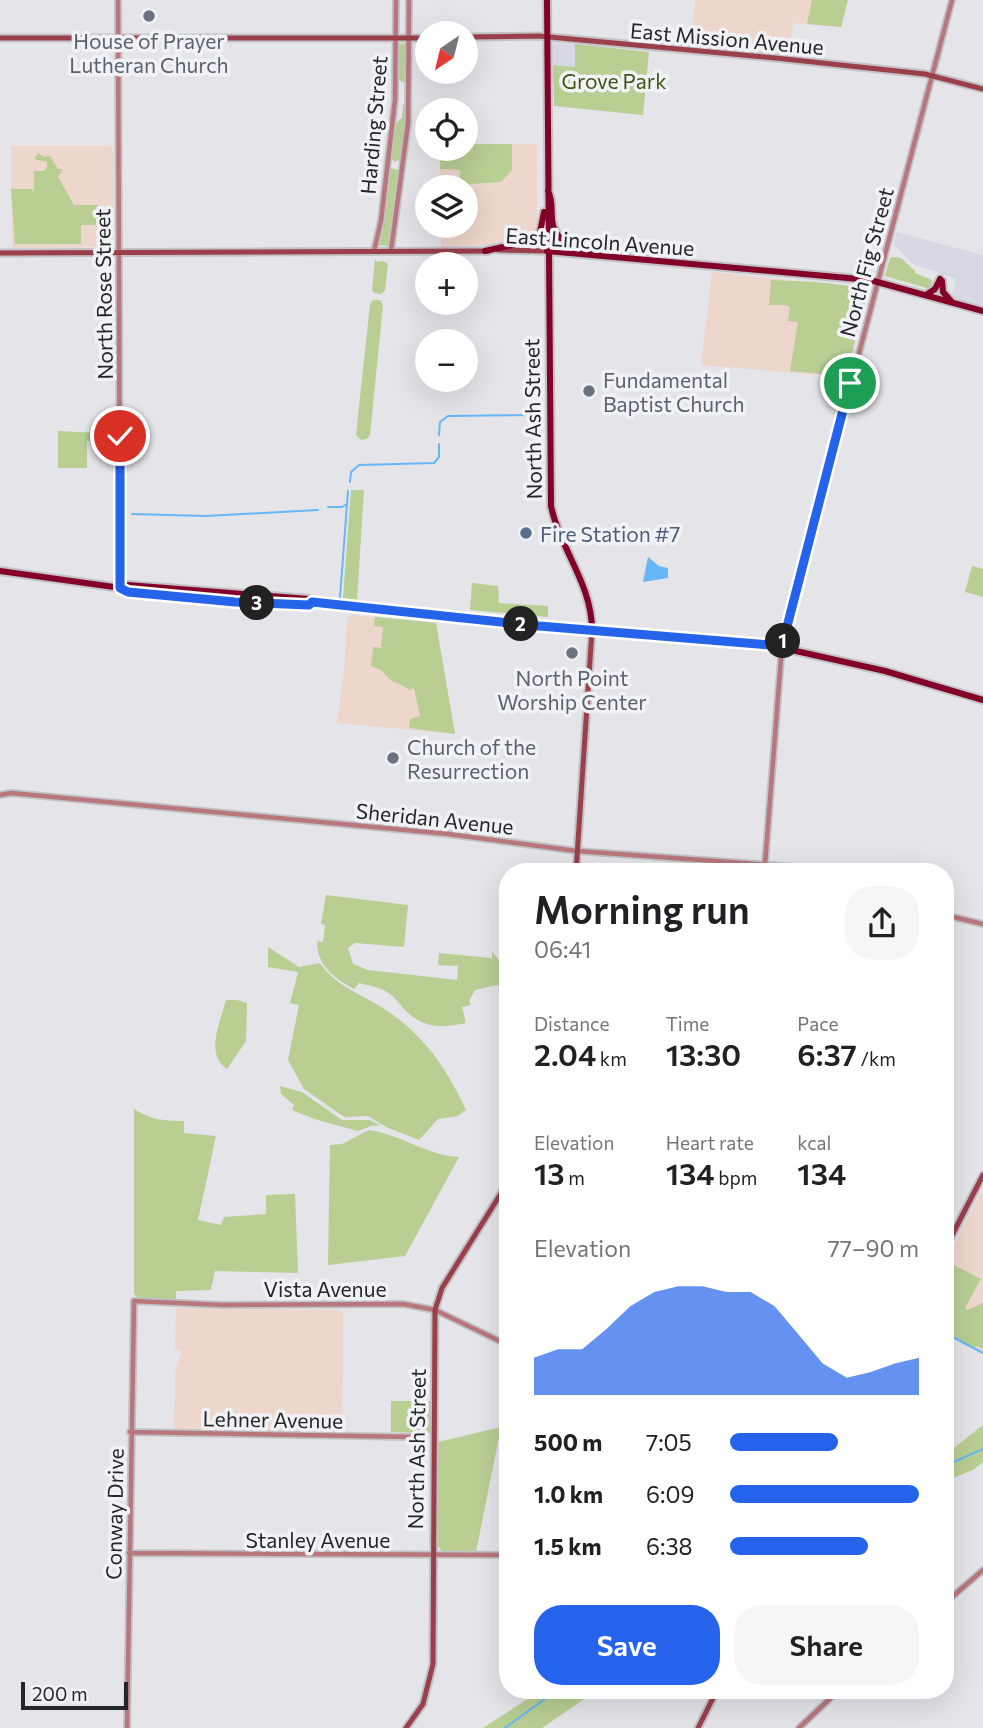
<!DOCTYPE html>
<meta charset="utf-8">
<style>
:root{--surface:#fff;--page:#f6f6f6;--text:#202124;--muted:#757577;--accent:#2563eb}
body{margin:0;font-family:Commissioner,sans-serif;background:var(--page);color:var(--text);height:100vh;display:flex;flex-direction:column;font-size:26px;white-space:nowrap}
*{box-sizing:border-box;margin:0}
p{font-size:23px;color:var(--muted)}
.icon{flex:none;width:38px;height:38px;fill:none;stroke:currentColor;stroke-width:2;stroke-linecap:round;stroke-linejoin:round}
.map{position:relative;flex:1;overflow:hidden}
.drawer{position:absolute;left:499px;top:863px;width:455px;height:836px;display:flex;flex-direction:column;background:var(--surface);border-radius:28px;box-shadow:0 7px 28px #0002}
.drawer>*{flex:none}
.needle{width:46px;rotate:215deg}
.buttons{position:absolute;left:415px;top:21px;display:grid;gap:14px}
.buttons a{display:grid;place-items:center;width:63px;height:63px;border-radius:50%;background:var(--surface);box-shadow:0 7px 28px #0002;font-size:35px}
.scale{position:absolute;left:21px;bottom:18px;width:107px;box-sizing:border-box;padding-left:7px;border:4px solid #262628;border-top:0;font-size:19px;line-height:24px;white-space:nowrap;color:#262628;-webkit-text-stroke:5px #f1f2f6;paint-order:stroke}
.pin{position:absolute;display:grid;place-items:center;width:60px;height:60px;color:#fff;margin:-30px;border:4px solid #fff;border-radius:50%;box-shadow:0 2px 7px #0007}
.km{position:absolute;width:35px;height:35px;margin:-18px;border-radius:50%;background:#222;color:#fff;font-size:19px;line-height:35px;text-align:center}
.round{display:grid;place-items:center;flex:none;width:74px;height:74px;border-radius:28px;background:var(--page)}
.headline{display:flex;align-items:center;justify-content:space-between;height:119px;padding:0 35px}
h1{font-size:38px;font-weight:600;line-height:52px}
.metrics{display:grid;grid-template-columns:repeat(3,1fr);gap:10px;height:119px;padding:7px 35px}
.metrics div{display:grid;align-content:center}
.metrics b{font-size:30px;font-weight:600}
.metrics small{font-size:19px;font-weight:400}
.metrics p{font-size:19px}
.chart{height:196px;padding:14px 35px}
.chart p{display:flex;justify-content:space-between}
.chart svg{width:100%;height:126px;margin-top:7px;fill:var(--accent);opacity:.7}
.button{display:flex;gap:14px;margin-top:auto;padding:14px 35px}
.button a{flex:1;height:80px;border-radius:28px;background:var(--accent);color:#fff;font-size:28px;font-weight:600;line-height:80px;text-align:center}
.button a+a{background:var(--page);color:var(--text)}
ul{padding:0 35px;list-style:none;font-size:23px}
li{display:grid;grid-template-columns:112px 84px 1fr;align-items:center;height:52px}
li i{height:18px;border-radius:9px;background:var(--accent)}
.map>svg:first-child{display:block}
</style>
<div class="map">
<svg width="983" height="1728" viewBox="0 0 983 1728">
<rect width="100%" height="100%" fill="#e4e4e9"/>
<path fill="#d8d8e4" d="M 555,43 L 575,45 L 575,67 L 552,65 L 552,44 Z
M 896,232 L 983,255 L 983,305 L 952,297 L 956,279 L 913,264 L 894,245 Z"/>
<path fill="#edd6cb" d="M 695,0 L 848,0 L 841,27 L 793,23 L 790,55 L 691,46 Z
M 466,144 L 537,144 L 537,232 L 534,236 L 492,245 L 441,247 L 441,226 L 466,226 L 466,187 L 440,187 L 440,149 L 466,149 Z
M 11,146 L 111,146 L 114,153 L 113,247 L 12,248 Z
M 712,272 L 867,288 L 868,291 L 846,375 L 842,377 L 701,365 Z
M 352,615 L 436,623 L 455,734 L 337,723 L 345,664 L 347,618 Z
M 983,1188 L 983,1352 L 945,1332 L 945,1262 Z
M 176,1308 L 339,1310 L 343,1313 L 342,1432 L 174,1431 L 175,1372 L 181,1354 L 181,1351 L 175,1349 Z"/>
<path fill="#b8ce93" d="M 812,0 L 848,0 L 841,27 L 807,24 Z
M 402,43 L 407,46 L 407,79 L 403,83 L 398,78 L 398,46 Z
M 575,44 L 649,52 L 643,115 L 554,106 L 553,65 L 575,67 Z
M 407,103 L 400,159 L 395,162 L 390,157 L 395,124 L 402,118 L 403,105 Z
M 466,144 L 512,144 L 512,170 L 501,182 L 470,184 L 470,209 L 466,208 L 466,187 L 460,187 L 460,170 L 441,169 L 440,171 L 440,149 L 466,149 Z
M 38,153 L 44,157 L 50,156 L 58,169 L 63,169 L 58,177 L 74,205 L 98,205 L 98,218 L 102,218 L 102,225 L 81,225 L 81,244 L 15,244 L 11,189 L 32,189 L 34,193 L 34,171 L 44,171 L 47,167 L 47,162 L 34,159 Z
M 391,168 L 398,170 L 399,173 L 390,244 L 389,246 L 377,245 L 388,172 Z
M 895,257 L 901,258 L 915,271 L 915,273 L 932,280 L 930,289 L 885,276 L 890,258 Z
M 375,259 L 377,262 L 383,261 L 388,264 L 385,290 L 381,294 L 374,293 L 372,290 Z
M 771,280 L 816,282 L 867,288 L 868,291 L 846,376 L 790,371 L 798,322 L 788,321 L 790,307 L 785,305 L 769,305 Z
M 373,300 L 380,300 L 383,305 L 370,435 L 367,439 L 361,440 L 356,435 L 370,304 Z
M 58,431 L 118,434 L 118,440 L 87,441 L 87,468 L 58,468 Z
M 351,490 L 364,490 L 357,600 L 343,598 Z
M 972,566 L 983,569 L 983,597 L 965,592 Z
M 472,583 L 498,586 L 499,603 L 548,606 L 548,617 L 470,610 Z
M 375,617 L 436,623 L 455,734 L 409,728 L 410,719 L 420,716 L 414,688 L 409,690 C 403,684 399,685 392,681 C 382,673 386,671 371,666 L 373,647 L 383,648 L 381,646 L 383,627 L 374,626 Z
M 326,895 L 408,905 L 404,947 L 355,943 L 348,948 L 353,964 L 368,970 L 457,980 L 458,966 L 438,965 L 439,953 L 492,958 L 492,951 L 500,962 L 507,966 L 507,992 L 497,985 L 475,990 L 469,1001 L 471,1005 L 462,1007 L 466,1023 C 441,1028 424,1029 405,1010 C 400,1005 396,998 390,994 C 381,987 370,986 359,983 L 354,989 C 334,978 317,966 317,941 L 323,942 L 325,925 L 321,924 Z
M 268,947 L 299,967 L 320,963 C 335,986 363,995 386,1010 C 424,1035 447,1069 466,1110 L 458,1116 L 438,1119 L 419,1140 L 386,1127 L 368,1116 L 344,1117 L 304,1089 L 288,1060 L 299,1005 L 290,1003 L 298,972 L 268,967 Z
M 226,1000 L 237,1000 L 247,1003 L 246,1041 L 227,1069 C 204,1054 221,1021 226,1000 Z
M 280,1086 L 302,1092 L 342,1120 L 369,1120 L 380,1125 L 371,1126 L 358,1131 L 314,1119 L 292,1110 L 294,1105 L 281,1094 Z
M 134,1109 C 151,1120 165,1121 184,1121 L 184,1133 L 216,1136 L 198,1220 L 221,1225 L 224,1217 L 266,1214 L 266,1195 L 295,1194 L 298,1273 L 215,1271 L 211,1290 L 176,1291 L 176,1300 L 139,1299 L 134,1294 Z
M 369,1130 C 400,1134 428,1156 459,1157 L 405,1256 L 328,1265 L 330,1145 L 342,1144 Z
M 946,1261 L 981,1279 L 965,1308 L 967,1310 L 983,1303 L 983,1349 L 977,1346 L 975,1348 L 945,1332 Z
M 391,1401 L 431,1401 L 431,1433 L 391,1432 Z
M 983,1425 L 983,1462 L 973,1470 L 945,1481 L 945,1451 L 954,1448 Z
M 501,1427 L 476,1552 L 442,1551 L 438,1546 L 438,1442 Z
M 540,1691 L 607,1691 L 590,1695 L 542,1728 L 483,1728 Z"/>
<path fill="#67b6f6" d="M 648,557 L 659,566 L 668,568 L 668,578 L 643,582 Z"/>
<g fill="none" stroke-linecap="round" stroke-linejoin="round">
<path stroke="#67b6f6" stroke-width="2" d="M 439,435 L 440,422 L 448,416 L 542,415
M 350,482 L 351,472 L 359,465 L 434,463 L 439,457 L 439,444
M 328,507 L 342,507 L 347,504
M 132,514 L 206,516 L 318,510
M 340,597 L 348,491
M 945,1333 L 983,1353
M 945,1466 L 983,1449
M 505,1728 L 557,1690"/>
<defs>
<path id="tertiary" d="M 118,0 L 120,588
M 374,251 L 381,221 L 395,100 L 396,0
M 391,251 L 408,123 L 409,0
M 0,795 L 11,793 L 448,834 L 577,851 L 867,872
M 765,864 L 782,646 L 952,0
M 945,915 L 983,924
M 130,1432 L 415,1437
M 129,1553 L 508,1555
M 945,1603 L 983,1570
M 127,1728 L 134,1301 L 223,1305 L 403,1304 L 435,1310 L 508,1345
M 799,1728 L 839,1690"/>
<path id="secondary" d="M 466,37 L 539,36 L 785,59 L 925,74 L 983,89
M 0,38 L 427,38
M 498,250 L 547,251
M 0,253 L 489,251
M 576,872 L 592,630
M 945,1249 L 983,1175
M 406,1728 L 423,1704 L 433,1664 L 435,1310 L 442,1288 L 508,1182
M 698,1728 L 717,1690"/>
<path id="primary" d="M 547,0 L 551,506 C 560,549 592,584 592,630
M 548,191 C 553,200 551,209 552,219 C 554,244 577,248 598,251
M 485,251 L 534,240 L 540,232 L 544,212
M 547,251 L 870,280 L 983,311
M 942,281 L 943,292 L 951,301
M 926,295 L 935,289 L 940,279
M 0,571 L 114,587 L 128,592 L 238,602 L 309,605 L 312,602
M 123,589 L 128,585 L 309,599 L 312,602 L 539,626 L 760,643 L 885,671 L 983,700"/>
</defs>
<use href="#tertiary" stroke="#c2c2c6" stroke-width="8"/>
<use href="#secondary" stroke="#c2c2c6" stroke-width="9"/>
<use href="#primary" stroke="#c2c2c6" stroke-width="10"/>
<use href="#tertiary" stroke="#b8777c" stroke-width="4.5"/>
<use href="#secondary" stroke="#9b3f4b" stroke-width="5"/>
<use href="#primary" stroke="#830128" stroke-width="6"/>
</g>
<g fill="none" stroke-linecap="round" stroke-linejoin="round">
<defs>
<path id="route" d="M 120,436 L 120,588 L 128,592 L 235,602 L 309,605 L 312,602 L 539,626 L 782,646 L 850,383"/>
</defs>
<use href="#route" stroke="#fff" stroke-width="14"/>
<use href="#route" stroke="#2563eb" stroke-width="9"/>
</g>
<g fill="#6b7280" stroke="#f1f2f6" stroke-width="2.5">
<circle cx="149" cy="16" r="7"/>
<circle cx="589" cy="391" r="7"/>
<circle cx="572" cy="653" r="7"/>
<circle cx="393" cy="758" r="7"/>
</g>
<circle fill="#5c6f8a" stroke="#f1f2f6" stroke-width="2.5" cx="526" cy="533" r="7"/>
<g text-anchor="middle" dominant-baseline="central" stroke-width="7" stroke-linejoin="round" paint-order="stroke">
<g font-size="21" fill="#262628" stroke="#f1f2f6">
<text transform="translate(727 38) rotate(5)">East Mission Avenue</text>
<text transform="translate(373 125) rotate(-85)">Harding Street</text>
<text transform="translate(600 241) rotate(4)">East Lincoln Avenue</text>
<text transform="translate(866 262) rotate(-75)">North Fig Street</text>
<text transform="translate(103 294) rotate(-91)">North Rose Street</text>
<text transform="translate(532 419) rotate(-91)">North Ash Street</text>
<text transform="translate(435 818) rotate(6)">Sheridan Avenue</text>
<text x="325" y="1288">Vista Avenue</text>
<text transform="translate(273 1419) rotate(1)">Lehner Avenue</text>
<text transform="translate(416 1449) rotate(-89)">North Ash Street</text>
<text transform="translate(114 1514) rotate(-89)">Conway Drive</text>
<text x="318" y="1539">Stanley Avenue</text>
</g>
<g font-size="21" fill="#5b616d" stroke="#f1f2f6">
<text x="149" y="40">House of Prayer<tspan x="149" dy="24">Lutheran Church</tspan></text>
<text x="603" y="379" text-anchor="start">Fundamental<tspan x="603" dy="24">Baptist Church</tspan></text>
<text x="572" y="677">North Point<tspan x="572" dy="24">Worship Center</tspan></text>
<text x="407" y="746" text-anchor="start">Church of the<tspan x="407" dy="24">Resurrection</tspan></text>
</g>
<g font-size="21" fill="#3f5312" stroke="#f1f2f6">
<text x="614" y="80">Grove Park</text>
</g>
<g font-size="21" fill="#4e5e75" stroke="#f1f2f6" text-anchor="start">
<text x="540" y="533">Fire Station #7</text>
</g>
</g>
</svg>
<div class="buttons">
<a><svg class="needle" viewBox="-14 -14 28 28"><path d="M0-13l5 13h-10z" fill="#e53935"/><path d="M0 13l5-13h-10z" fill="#757577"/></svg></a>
<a><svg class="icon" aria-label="locate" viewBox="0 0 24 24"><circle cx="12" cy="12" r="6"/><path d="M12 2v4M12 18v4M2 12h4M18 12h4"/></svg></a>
<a><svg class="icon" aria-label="layers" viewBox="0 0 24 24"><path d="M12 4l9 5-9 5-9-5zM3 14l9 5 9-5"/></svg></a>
<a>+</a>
<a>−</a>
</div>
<div class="scale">200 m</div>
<div class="pin" style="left:850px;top:383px;background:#1e9e55"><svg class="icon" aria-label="arrive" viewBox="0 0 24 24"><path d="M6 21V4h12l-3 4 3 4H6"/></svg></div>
<div class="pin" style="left:120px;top:436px;background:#d93025"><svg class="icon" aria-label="check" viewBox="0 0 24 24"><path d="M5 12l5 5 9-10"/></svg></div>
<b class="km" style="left:783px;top:641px">1</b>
<b class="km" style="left:521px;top:624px">2</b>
<b class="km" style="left:257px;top:603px">3</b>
<section class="drawer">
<div class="headline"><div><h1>Morning run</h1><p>06:41</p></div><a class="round"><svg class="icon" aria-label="share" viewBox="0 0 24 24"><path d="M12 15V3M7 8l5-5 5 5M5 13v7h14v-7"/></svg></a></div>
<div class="metrics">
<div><p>Distance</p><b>2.04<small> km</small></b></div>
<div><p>Time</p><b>13:30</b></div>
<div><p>Pace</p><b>6:37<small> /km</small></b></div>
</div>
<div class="metrics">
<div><p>Elevation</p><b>13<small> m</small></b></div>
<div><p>Heart rate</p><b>134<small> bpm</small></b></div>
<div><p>kcal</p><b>134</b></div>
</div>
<div class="chart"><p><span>Elevation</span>77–90 m</p>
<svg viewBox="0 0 160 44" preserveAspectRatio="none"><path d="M0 44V31L10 28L20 28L30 21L40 13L50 8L60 6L70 6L80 8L90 8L100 13L110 23L120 33L130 38L140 36L150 33L160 31V44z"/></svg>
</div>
<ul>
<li><b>500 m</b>7:05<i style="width:57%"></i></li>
<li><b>1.0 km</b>6:09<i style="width:100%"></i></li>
<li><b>1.5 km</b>6:38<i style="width:73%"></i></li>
</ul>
<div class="button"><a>Save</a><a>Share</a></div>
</section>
</div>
